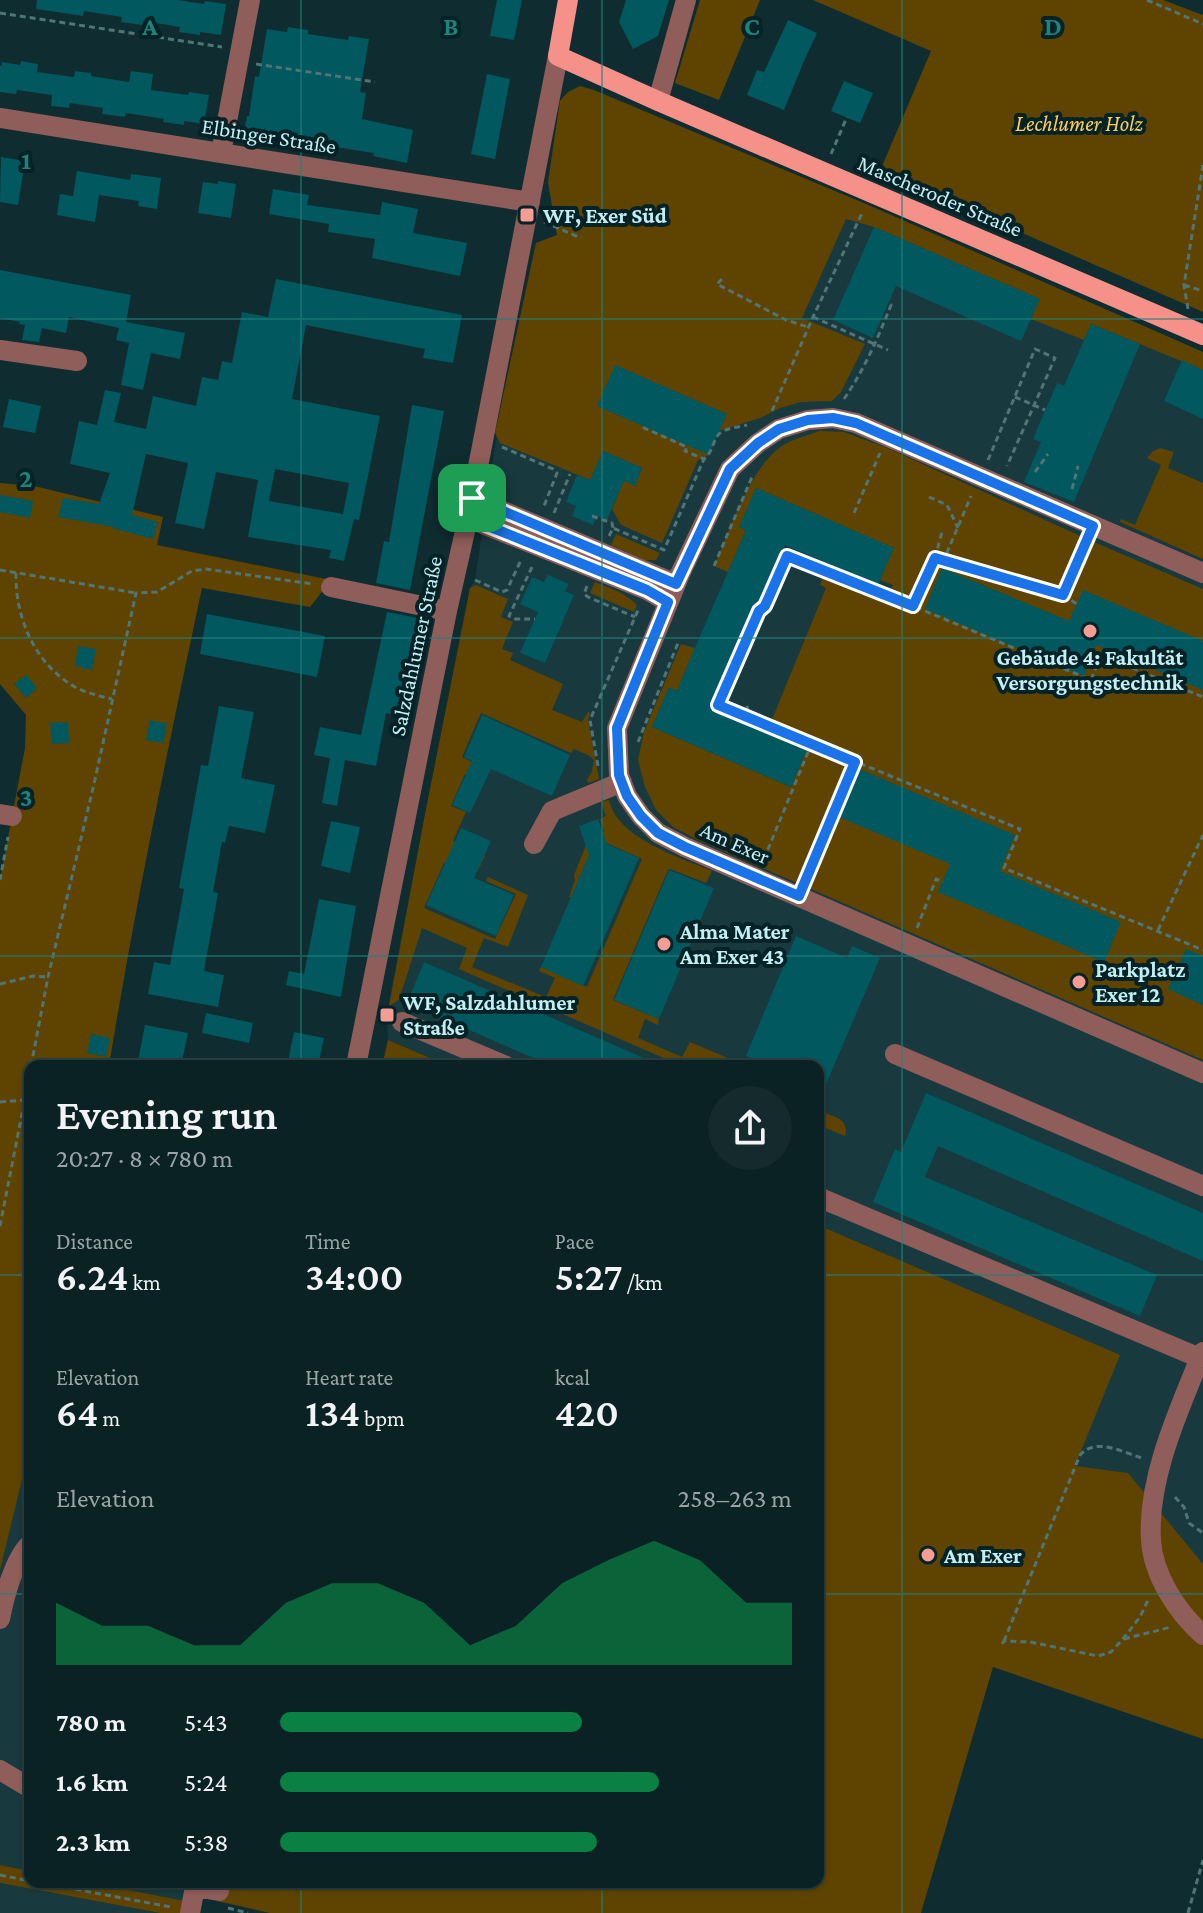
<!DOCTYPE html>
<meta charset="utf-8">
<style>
:root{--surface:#0b2224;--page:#142a2c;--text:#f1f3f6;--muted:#9aa4a6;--line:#2b3f41;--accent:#0b8043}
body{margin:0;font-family:"Crimson Pro",serif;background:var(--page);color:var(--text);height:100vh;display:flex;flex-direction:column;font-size:30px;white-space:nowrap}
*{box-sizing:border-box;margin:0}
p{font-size:26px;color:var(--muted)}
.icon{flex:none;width:44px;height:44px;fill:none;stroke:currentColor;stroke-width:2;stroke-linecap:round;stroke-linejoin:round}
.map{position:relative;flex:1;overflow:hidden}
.drawer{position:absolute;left:24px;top:1060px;width:800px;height:828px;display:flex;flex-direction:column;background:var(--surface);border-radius:16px;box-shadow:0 2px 6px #0004,0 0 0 2px var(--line)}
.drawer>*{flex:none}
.pin{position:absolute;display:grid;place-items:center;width:68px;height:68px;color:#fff;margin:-34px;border-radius:16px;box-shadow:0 4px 12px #0006}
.round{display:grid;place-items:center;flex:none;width:84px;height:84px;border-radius:42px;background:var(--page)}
.overview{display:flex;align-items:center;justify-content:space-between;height:136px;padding:0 32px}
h1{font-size:44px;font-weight:600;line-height:60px}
.metrics{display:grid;grid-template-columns:repeat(3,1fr);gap:12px;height:136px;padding:8px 32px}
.metrics div{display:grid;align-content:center}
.metrics b{font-size:40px;font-weight:600}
.metrics small{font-size:22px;font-weight:400}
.metrics p{font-size:22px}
.chart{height:224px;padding:16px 32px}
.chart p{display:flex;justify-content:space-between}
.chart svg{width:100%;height:144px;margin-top:8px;fill:var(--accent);opacity:.7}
ul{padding:0 32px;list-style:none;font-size:26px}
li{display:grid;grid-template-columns:128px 96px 1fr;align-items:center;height:60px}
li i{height:20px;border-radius:10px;background:var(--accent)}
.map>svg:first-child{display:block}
</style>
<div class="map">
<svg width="1203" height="1913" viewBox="0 0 1203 1913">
<rect width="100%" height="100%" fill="#0f2d30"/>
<path fill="#183a3e" d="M 580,86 L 734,152 L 866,204 L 1203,352 L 1203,1564 L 1074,1466 L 1119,1356 L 818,1225 L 818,1066 L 449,1066 L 388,1040 L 387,1015 L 391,992 L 470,588 L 475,580 L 501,408 L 536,243 L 557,235 L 548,182 L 560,101 L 568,92 Z
M 30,1446 L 30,1871 L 0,1865 L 0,1567 Z
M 88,1882 L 189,1882 L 185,1901 Z
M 0,1883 L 160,1913 L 0,1913 Z"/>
<path fill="#5e4400" d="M 700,0 L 760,0 L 719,100 L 675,83 Z
M 813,0 L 1163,0 L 1203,15 L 1203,312 L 880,171 L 931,51 Z
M 580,86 L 594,90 L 866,204 L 1203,352 L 1203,370 L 1091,324 L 1084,340 L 1031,319 L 1039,299 L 874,227 L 846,219 L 802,318 L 865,344 L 841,392 L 832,401 L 801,402 L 780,408 L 760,418 L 719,431 L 709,455 L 698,460 L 662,543 L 621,525 L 612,509 L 619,493 L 615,491 L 615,477 L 635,485 L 642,468 L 603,451 L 596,468 L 595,482 L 500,443 L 495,433 L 536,243 L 557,235 L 548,182 L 560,101 L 568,92 Z
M 820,431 L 844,432 L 887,448 L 1087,539 L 1203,589 L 1203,1060 L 696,839 L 673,827 L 656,810 L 645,787 L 638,760 L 644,732 L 681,644 L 695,648 L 677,691 L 669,688 L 652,727 L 791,787 L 808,747 L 811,745 L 811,741 L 771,722 L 826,588 L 820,585 L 825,572 L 845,586 L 885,602 L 893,585 L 880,580 L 893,548 L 756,488 L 740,527 L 746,530 L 728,572 L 714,566 C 729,531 752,463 785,444 C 796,438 809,435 820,431 Z
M 1160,448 L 1174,452 L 1168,468 L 1203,483 L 1203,559 L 1120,522 L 1121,519 L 1135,525 L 1161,465 L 1147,458 L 1152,452 Z
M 0,483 L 34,486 L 163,517 L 157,545 L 331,580 L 310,607 L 202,588 C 168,747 135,906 109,1066 L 30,1066 L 30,1447 L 0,1570 L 0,880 L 25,748 L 26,715 L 0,684 Z
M 616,534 L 660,553 L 656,560 L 645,560 L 611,545 Z
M 595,582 C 610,588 625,593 637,605 L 634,612 L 590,593 Z
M 476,585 L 508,599 L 501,617 L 513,622 L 502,649 L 513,653 L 510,660 L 563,684 L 552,710 L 582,722 L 588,712 L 590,713 L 588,720 L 599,779 L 588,783 L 587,780 L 592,771 L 594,760 L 588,755 L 574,749 L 571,753 L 481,713 L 462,757 L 485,768 L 479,779 L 465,774 L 451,806 L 466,812 L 453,841 L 485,856 L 478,870 L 474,874 L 444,863 L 424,908 L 495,939 L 516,894 L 486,881 L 488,877 L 528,895 L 508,947 L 484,938 L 472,967 L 546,997 L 555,978 L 539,971 L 541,967 L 587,987 L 642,859 L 600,840 L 573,898 L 569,897 L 575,880 L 574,875 L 587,843 L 584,841 L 604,832 L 600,819 L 606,816 L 601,802 L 609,800 C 617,838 679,857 712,871 L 706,883 L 670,869 L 668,870 L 613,1000 L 659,1019 L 658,1025 L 645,1019 L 638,1038 L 682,1057 L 690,1042 L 747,1066 L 682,1066 L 459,969 L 467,948 L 422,928 L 399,1000 L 389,1006 L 425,814 L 470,588 Z
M 388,1040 L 449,1066 L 382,1066 Z
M 818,1111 C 832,1116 850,1118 845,1136 L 818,1125 Z
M 818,1225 L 1120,1355 L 1075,1466 L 1128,1473 L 1203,1564 L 1203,1739 L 993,1667 L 921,1913 L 270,1913 L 217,1901 L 221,1882 L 818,1882 Z
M 0,1865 L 30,1871 L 30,1882 L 88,1882 L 185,1901 L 182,1913 L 160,1913 L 0,1883 Z"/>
<path fill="#01585f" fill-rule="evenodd" d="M 37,0 L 177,0 L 204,4 L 205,1 L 226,4 L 221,35 L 200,32 L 200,35 L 179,32 L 180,27 L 143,21 L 142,25 L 121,22 L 122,17 L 84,11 L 83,16 L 36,9 Z
M 497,0 L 522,0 L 514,40 L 490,36 Z
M 626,0 L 669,0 L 658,36 L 633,49 L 619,22 Z
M 788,20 L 817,33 L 804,61 L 784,110 L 747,95 L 757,70 L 764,72 Z
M 288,27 L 308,30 L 308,34 L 348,40 L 349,36 L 369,39 L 360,92 L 366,93 L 362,119 L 413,130 L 407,163 L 373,156 L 374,153 L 244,133 L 247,116 L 249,116 L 255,76 L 259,77 L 267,29 L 287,32 Z
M 21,61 L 38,64 L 37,72 L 74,77 L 75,71 L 91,73 L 91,76 L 129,82 L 131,71 L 153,74 L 151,90 L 188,95 L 189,92 L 209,95 L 204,124 L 184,121 L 184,125 L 163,122 L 164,119 L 126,113 L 125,117 L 102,114 L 103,108 L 70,103 L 69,108 L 51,106 L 52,95 L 17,90 L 16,94 L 0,92 L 0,66 L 2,66 L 2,62 L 20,65 Z
M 487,74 L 510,79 L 495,159 L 471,154 Z
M 844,81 L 873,93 L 860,123 L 831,111 Z
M 1,157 L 25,161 L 18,205 L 0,202 Z
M 77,171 L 130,180 L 131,174 L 161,178 L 157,209 L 138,206 L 139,201 L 99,195 L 95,222 L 57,215 L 60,194 L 73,196 Z
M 218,181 L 236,184 L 231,218 L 198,213 L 203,182 L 218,184 Z
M 273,189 L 309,195 L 307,205 L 380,215 L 382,202 L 418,209 L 413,233 L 467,243 L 460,276 L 372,258 L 375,239 L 328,232 L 329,224 L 269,214 Z
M 874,227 L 1040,299 L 1021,341 L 896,286 L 873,338 L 833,320 Z
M 0,270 L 131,295 L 126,322 L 185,333 L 180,359 L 151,353 L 143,390 L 121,385 L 129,343 L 116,340 L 119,328 L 69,317 L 66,333 L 42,328 L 39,342 L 22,340 L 25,325 L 19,324 L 20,322 L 0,318 Z
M 276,279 L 462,315 L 453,363 L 423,358 L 425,349 L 306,325 L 292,399 L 380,416 L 359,520 L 354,519 L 344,561 L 329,558 L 331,550 L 248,537 L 258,480 L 216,472 L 204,529 L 175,523 L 188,463 L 146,454 L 132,515 L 158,522 L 153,539 L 112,528 L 114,527 L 58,517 L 63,498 L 99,504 L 110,473 L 70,464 L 79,421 L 97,425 L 105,390 L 121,393 L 114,422 L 146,429 L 153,396 L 196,406 L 202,377 L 218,380 L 222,361 L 232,363 L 242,312 L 268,317 ZM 275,469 L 349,483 L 343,514 L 269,501 Z
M 1091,324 L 1140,344 L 1074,502 L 1024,482 L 1041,442 L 1033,439 L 1041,420 L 1057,383 L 1064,386 Z
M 1182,360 L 1203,370 L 1203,419 L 1164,401 Z
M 615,365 L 727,414 L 709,455 L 597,406 Z
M 9,399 L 41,406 L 35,433 L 3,427 Z
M 412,405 L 444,411 L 410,590 L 376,583 L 384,541 L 389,542 Z
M 603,451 L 642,468 L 635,486 L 624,481 L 607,520 L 597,516 L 593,525 L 572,516 L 576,506 L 566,502 L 577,475 L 590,480 Z
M 756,488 L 894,548 L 878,585 L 785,545 L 716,707 L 808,747 L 791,787 L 652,727 L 669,687 L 677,691 L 688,664 L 746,530 L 739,527 Z
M 0,495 L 33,501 L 30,518 L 0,512 Z
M 942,568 L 1069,621 L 1083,590 L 1203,641 L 1203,690 L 1096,645 L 1084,676 L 925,609 Z
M 548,575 L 569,584 L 565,591 L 574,595 L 545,663 L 520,653 L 538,612 L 520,604 L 532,577 L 544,582 Z
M 387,612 L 418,618 L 398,716 L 386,713 L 376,766 L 345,760 L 337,806 L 322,803 L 330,758 L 314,755 L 320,727 L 361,735 Z
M 207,614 L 325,636 L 317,677 L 200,654 Z
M 78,646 L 96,649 L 92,670 L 75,666 Z
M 26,675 L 37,688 L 26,698 L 14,684 Z
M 219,706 L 254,712 L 241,778 L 275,785 L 265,833 L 229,826 L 225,843 L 222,842 L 213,892 L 218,893 L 204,971 L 224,975 L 218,1007 L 148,994 L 154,962 L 170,965 L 184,889 L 179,888 L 201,765 L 208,766 Z
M 482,715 L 570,755 L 552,796 L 491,769 L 470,813 L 452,805 L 472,761 L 464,757 Z
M 150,720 L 167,724 L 163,743 L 146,740 Z
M 68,722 L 69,743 L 52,744 L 50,723 Z
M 859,769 L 1015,835 L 1000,871 L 1121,922 L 1104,962 L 938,892 L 950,864 L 839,817 Z
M 598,819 L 607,844 L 639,858 L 583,986 L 541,967 L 589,855 L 579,826 Z
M 331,821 L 360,827 L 350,873 L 321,866 Z
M 461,828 L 491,841 L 474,878 L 514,895 L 496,936 L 426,905 Z
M 669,870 L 714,888 L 659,1019 L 614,1000 Z
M 319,899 L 356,906 L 341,997 L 286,985 L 289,971 L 304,974 Z
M 796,936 L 847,958 L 852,946 L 880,958 L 818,1103 L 818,1066 L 769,1066 L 746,1056 Z
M 1186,949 L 1203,956 L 1203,1005 L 1168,989 Z
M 424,962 L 662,1066 L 552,1066 L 407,1003 Z
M 206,1013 L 253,1023 L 249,1043 L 202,1033 Z
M 145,1025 L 188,1033 L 181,1066 L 137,1066 Z
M 294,1032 L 324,1038 L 318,1066 L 287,1066 Z
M 91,1034 L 110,1038 L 106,1057 L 87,1053 Z
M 926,1093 L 1203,1213 L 1203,1261 L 938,1146 L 925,1177 L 1157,1275 L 1140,1316 L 873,1202 L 895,1149 L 901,1152 Z"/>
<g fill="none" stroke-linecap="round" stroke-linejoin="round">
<path stroke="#517477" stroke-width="3" stroke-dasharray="6 4" stroke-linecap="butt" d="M 1147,0 L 1203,24
M 0,13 L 222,47
M 256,64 L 375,82
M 831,154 L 847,117
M 544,222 L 581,238
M 722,279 L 717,284 L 786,320 L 808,327
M 1184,285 L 1203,291
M 1188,309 L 1184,285 L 1203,165
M 813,317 L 888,350
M 1015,397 L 1045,410
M 844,399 C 864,370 878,338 891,305 L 888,304
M 772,411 L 813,317 L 863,211
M 645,427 L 644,428 L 687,447 L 685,451 L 704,459
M 502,447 L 553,469 L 557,473 L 544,506
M 988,460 L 1035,349 L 1055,358 L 1007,466
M 1035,472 L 1048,454
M 1072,489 L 1078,466
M 929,497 L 947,505 L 958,528
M 554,513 L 570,474
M 854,513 L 880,453
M 592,516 L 612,523 L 613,528
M 609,536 L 613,528 L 664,550 L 704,459 C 713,452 712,442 719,434 C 725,428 739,427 747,425
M 935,558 L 942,532
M 943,562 L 1063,595 L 1085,544
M 714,566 L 752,477
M 532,567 L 509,616 L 515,619 L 535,619
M 0,570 L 136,593
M 805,570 L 810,566 L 913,606 L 1091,680 L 1101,655 L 1203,697
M 16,573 C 15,618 35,664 75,687 C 87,693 99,696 112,699
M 475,580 L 502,592 L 507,590 L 521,560
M 587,586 L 584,594 L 588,597 L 635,617
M 1063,595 L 1077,604
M 914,605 L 935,558 L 943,562 L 971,496
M 747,706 L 748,713 L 766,725 L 1020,829 L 1004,868 L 1203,950
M 755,719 L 748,718 L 718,705 L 759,611 L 765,606 L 787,556 L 809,566
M 638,742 L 678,643
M 598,766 L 590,720 L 639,608
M 764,859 L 811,745
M 807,878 L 855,763
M 0,880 L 8,837
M 917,928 L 936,879 L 943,882
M 1158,930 L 1203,835
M 0,984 L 33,976 L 48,977
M 31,1066 L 48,977 L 94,784 L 136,593 L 157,592 L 192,571 L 206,569 L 313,584
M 0,1102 L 24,1100
M 0,1226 L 30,1073
M 1175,1497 L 1184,1507 L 1189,1523 L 1203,1533
M 1124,1639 L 1171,1627
M 1004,1641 L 1080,1455 C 1096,1437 1122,1452 1142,1458
M 1002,1644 L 1004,1641 L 1030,1642 L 1098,1656 L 1111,1652 L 1123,1639 L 1140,1617 L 1149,1598
M 0,1875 L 30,1881
M 36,1882 L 171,1907
M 228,1908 L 248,1913
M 1188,1913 L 1203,1860"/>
<path stroke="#8f5d5a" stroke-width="20" d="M 658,101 L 686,0
M 0,118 L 530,202
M 221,153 L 250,0
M 0,350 L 77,361
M 472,498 L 676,584
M 468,518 L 647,590 L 668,602
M 1203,573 L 856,423 L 833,418 L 808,420 L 779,429 L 758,443 L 730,469 L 680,574 L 617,728 L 619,775 L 627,796 L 641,816 L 658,833 L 685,847 L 1203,1073
M 331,587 L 447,611
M 0,814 L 12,816
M 534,844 L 552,811 L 622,782
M 402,1022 L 506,1066
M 895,1054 L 1203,1186
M 356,1066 L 447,611 L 468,518 L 558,56
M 818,1197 L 1200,1358 L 1203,1352
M 1200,1358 C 1178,1412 1147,1480 1151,1540 C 1153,1575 1177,1612 1203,1635
M 0,1619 C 4,1598 14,1559 30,1544
M 0,1770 L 30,1788
M 195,1887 L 219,1891
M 190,1913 L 196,1882"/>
<path stroke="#f6918a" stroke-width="20" d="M 568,0 L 558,56 L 658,101 L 1203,335"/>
</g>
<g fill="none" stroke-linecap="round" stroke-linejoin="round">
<defs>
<path id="route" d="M 833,418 L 856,423 L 1093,526 L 1063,595 L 935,558 L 913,606 L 787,556 L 765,606 L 759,611 L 718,705 L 855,762 L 799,896 L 685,847 L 658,833 L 641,816 L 627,796 L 619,775 L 617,728 L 668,602 L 647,590 L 468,518 L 472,498 L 676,584 L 730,469 L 758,443 L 779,429 L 808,420 Z"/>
</defs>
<use href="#route" stroke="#fff" stroke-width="16"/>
<use href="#route" stroke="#1a73e8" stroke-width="10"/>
</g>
<path fill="none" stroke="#21827b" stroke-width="2" stroke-opacity="0.55" d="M 301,0 L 301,1066M 602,0 L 602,1066M 902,0 L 902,1913M 0,319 L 1203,319M 0,638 L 1203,638M 0,956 L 1203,956M 0,1275 L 30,1275M 818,1275 L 1203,1275M 0,1594 L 30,1594M 818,1594 L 1203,1594M 301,1882 L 301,1913M 602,1882 L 602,1913"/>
<g fill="#f59c95" stroke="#052326" stroke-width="3">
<rect x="519" y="207" width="16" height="16" rx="4"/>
<circle cx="1090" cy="631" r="8"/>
<circle cx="664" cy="944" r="8"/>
<circle cx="1079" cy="982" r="8"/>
<rect x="379" y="1007" width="16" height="16" rx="4"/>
<circle cx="928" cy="1555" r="8"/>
</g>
<g text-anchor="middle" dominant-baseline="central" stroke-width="8" stroke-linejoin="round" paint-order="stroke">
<g font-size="22" font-style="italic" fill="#ffcc5c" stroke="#052326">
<text x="1079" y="123">Lechlumer Holz</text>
</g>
<g font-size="22" fill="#c3eef3" stroke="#052326">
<text transform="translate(269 136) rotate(9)">Elbinger Straße</text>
<text transform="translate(940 196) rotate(23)">Mascheroder Straße</text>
<text transform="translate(416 646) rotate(-78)">Salzdahlumer Straße</text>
<text transform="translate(735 843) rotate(24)">Am Exer</text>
</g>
<g font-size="22" font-weight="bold" fill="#c3eef3" stroke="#052326" text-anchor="start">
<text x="543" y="215">WF, Exer Süd</text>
<text x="1090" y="657" text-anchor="middle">Gebäude 4: Fakultät<tspan x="1090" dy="25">Versorgungstechnik</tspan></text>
<text x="680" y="931">Alma Mater<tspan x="680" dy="25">Am Exer 43</tspan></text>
<text x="1095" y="969">Parkplatz<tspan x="1095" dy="25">Exer 12</tspan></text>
<text x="403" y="1002">WF, Salzdahlumer<tspan x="403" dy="25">Straße</tspan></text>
<text x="944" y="1555">Am Exer</text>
</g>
</g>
<g font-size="26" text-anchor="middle" font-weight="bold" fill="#21827b" stroke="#052326" stroke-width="8" stroke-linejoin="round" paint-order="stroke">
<text x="150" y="35">A</text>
<text x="451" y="35">B</text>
<text x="752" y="35">C</text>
<text x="1053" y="35">D</text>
<text x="26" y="169">1</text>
<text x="26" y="487">2</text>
<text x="26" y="806">3</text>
</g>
</svg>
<div class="pin" style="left:472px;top:498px;background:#1e9e55"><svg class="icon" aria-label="arrive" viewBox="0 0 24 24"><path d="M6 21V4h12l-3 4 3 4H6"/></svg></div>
<section class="drawer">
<div class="overview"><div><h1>Evening run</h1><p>20:27 · 8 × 780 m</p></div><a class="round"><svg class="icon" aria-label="share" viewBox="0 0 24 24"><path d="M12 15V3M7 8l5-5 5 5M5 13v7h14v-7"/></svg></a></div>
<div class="metrics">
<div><p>Distance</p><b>6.24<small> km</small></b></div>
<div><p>Time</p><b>34:00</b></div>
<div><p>Pace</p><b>5:27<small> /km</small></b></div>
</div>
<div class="metrics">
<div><p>Elevation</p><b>64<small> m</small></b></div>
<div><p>Heart rate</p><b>134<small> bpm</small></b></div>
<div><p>kcal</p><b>420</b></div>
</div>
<div class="chart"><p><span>Elevation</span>258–263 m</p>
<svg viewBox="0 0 160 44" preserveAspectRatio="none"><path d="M0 44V25L10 32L20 32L30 38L40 38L50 25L60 19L70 19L80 25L90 38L100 32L110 19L120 12L130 6L140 12L150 25L160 25V44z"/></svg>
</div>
<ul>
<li><b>780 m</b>5:43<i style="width:59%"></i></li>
<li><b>1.6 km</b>5:24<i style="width:74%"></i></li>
<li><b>2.3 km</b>5:38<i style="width:62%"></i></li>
</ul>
</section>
</div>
